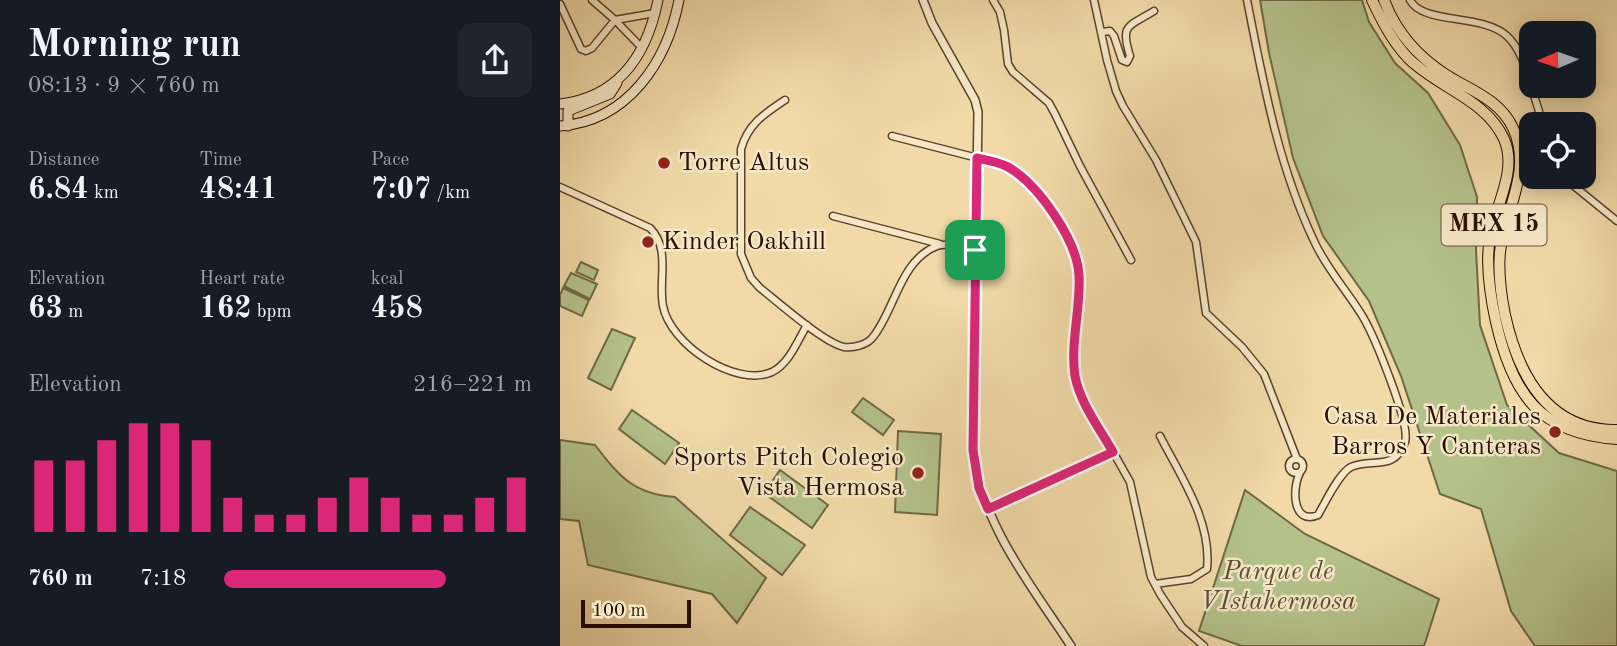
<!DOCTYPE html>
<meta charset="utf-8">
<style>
:root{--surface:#171b24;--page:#20242c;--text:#f1f3f6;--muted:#9ea1a6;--accent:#db2777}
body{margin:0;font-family:"Old Standard TT",serif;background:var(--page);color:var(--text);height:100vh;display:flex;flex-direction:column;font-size:26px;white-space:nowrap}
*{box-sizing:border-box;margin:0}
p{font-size:23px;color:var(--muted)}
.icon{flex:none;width:38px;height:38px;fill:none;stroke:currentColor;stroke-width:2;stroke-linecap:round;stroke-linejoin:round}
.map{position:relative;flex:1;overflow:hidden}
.drawer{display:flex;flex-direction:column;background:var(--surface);width:560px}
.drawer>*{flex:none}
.needle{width:46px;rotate:268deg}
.fabs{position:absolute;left:959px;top:21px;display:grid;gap:14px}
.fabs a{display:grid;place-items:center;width:77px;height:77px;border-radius:14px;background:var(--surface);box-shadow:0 4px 18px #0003;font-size:35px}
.scale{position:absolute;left:21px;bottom:18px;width:110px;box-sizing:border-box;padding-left:7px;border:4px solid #2a0e02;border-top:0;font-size:19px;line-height:24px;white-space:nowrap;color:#2a0e02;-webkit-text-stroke:5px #f6e7c6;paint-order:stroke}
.pin{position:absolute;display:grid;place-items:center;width:60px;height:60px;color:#fff;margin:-30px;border-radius:14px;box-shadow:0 4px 10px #0006}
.round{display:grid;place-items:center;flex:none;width:74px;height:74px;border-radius:14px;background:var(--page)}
.summary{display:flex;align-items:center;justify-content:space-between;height:119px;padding:0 28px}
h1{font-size:38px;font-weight:800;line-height:52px}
.metrics{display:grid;grid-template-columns:repeat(3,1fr);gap:10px;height:119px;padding:7px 28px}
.metrics div{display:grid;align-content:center}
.metrics b{font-size:30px;font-weight:800}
.metrics small{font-size:19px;font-weight:400}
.metrics p{font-size:19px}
.chart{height:196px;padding:14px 28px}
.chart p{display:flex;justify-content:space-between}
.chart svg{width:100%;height:126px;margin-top:7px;stroke:var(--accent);stroke-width:6}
ul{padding:0 28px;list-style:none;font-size:23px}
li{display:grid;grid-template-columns:112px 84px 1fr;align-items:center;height:52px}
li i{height:18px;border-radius:9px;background:var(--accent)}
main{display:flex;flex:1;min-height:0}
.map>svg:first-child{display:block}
</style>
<main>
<section class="drawer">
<div class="summary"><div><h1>Morning run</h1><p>08:13 · 9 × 760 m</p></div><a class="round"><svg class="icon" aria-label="share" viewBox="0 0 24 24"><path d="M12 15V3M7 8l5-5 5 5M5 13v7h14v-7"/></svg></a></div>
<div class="metrics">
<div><p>Distance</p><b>6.84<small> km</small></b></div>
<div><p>Time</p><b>48:41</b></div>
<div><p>Pace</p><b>7:07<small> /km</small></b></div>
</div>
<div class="metrics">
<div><p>Elevation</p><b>63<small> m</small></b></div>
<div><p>Heart rate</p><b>162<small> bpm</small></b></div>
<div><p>kcal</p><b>458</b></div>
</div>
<div class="chart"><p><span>Elevation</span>216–221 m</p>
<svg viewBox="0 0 160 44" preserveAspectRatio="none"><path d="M5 44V19M15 44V19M25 44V12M35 44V6M45 44V6M55 44V12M65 44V32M75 44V38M85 44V38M95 44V32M105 44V25M115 44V32M125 44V38M135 44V38M145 44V32M155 44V25"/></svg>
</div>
<ul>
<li><b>760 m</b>7:18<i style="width:72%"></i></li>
</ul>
</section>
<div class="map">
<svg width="1057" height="646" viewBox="0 0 1057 646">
<rect width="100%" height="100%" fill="#f1daa8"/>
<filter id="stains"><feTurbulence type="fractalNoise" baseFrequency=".00286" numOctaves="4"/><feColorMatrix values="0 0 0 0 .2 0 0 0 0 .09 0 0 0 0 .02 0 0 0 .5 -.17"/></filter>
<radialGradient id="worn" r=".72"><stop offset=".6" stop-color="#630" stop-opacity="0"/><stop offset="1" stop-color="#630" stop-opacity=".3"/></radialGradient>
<path fill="#b4c18b" stroke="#6f6846" stroke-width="2" d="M 700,0 L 802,0 L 809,22 L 835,63 L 868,93 L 900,145 L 917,197 L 916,250 L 920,325 L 947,405 L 999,453 L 1057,471 L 1057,646 L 975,646 L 951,611 L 921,509 L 880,494 L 841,376 L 809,301 L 763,236 L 733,158 L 709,53 Z
M 21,262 L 38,270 L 34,280 L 16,272 Z
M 11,273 L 37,284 L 30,299 L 4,286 Z
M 3,288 L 29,300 L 22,316 L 0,306 L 0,295 Z
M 52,329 L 75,338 L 51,390 L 28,378 Z
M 303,398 L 334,420 L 323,435 L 292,412 Z
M 72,410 L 119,443 L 105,464 L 59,429 Z
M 338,431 L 381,434 L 377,515 L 335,512 Z
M 0,440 L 35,445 C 59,476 73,494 115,497 L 206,578 L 177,623 L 152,594 L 28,565 L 19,521 L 0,519 Z
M 220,470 L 268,505 L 252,528 L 204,493 Z
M 685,490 L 745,534 L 879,599 L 864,646 L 682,646 L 639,631 Z
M 190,507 L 245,545 L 222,575 L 170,535 Z"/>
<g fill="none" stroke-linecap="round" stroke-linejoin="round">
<defs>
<path id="minor" d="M 32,0 L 55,20 L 82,48
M 433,0 L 440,12 L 444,30 L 448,64 L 453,72 L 489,103 L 495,114 L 520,166 L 571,260
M 534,0 L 547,60 L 556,91 L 563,106 L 596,160 L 636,242 L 646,313 L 682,347 L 704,374 L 737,459
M 687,0 C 703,81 718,165 754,241 C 766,268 788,292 803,317 C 814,336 851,424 845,442 C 834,473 811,457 791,467 C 779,473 765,503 758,515 C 731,526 732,485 741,471
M 850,0 C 863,25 922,13 947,36 C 960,48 966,68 971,85
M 0,4 L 21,49 L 26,51 L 32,48 L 55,20 L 95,13
M 542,32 L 550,31 L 554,36 L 562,60 L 567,62 L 570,56 C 560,24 568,27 594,11
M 971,86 L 983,124
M 225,100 C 204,114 188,124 181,149 L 181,254 L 191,278 L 200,288 C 218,302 264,343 284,347 C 294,348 307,345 313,337 C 335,310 340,260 377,246 C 387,242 404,248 415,250
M 332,136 L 445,165 L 474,187 L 487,204 L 516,257 L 519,275 L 514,362 L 520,393 L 570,482 L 591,577 L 600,594 L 622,627 L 644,646
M 1003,177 L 1057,221
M 0,187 L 90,228 C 111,249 98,280 103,306 C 110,344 175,388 212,372 C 229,364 238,340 247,325
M 273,216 L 380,244
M729 466a7 7 0 1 1 14 0a7 7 0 1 1-14 0Z
M 428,509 L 553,452
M 595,584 L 631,579 L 647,569 C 652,521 621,477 600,436"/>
<path id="tertiary" d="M 363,0 L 372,23 L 415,100 L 418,112 L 413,450 C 421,524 471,585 511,646"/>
<path id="secondary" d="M 0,104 C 59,97 87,55 98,0
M 0,126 C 68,121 107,62 119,0
M 8,126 L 8,111 L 50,94 L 57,83"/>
<path id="primary" d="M 812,0 C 822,21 832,41 848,58 C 878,88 926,99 944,139 C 958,171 935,206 930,237 C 925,265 930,295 936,322 C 952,393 979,434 1057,439
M 824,0 C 836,32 859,58 888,76 C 912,91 940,100 953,128 C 973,171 945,209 940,252 C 938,273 941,295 945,315 C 958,374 987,431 1057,430"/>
</defs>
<use href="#minor" stroke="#5c412c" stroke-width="9"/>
<use href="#tertiary" stroke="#5c412c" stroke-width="10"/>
<use href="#secondary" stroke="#2a0e02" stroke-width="11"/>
<use href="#primary" stroke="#2a0e02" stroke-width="12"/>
<use href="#minor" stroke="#f6e7c6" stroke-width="6"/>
<use href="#tertiary" stroke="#f6e7c6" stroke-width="7"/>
<use href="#secondary" stroke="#f6e7c6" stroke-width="9"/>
<use href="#primary" stroke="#f1daa8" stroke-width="10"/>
</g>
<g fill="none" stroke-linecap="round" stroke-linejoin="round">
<defs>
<path id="route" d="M 417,158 C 427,160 439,162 448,167 C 478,184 517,240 519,275 C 521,308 510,343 515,376 C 520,403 540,429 553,452 L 428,509 L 419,488 L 413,450 Z"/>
</defs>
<use href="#route" stroke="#fff" stroke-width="14"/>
<use href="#route" stroke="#db2777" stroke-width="9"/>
</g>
<g fill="#8f2418" stroke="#f6e7c6" stroke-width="2.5">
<circle cx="104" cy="163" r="7"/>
<circle cx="88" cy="242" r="7"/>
<circle cx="995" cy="432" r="7"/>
<circle cx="358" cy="473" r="7"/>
</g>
<g text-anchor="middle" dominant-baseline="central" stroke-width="5" stroke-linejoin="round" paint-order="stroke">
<rect fill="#f6e7c6" stroke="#674f3d" stroke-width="2" x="881.5" y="204.5" width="105" height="41" rx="5"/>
<g font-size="24" font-weight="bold" fill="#2a0e02">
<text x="934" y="225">MEX 15</text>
</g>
<g font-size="26" fill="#2a0e02" stroke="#f6e7c6" text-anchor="start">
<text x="118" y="163">Torre Altus</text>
<text x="102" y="242">Kinder Oakhill</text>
<text x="981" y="417" text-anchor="end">Casa De Materiales<tspan x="981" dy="30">Barros Y Canteras</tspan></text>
<text x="344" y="458" text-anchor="end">Sports Pitch Colegio<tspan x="344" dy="30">Vista Hermosa</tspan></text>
</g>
<g font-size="26" font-style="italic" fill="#5a4d32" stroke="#f6e7c6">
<text x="718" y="572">Parque de<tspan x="718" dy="30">VIstahermosa</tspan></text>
</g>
</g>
<rect width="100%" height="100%" filter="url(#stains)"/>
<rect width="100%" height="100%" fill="url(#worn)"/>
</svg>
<div class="fabs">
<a><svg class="needle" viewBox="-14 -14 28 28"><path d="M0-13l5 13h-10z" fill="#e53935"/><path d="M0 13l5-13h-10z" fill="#9ea1a6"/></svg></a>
<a><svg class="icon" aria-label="locate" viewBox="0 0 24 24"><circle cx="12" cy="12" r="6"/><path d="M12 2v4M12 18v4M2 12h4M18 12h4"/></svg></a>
</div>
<div class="scale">100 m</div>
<div class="pin" style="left:415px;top:250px;background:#1e9e55"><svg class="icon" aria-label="arrive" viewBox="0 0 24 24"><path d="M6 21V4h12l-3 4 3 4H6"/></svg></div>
</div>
</main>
